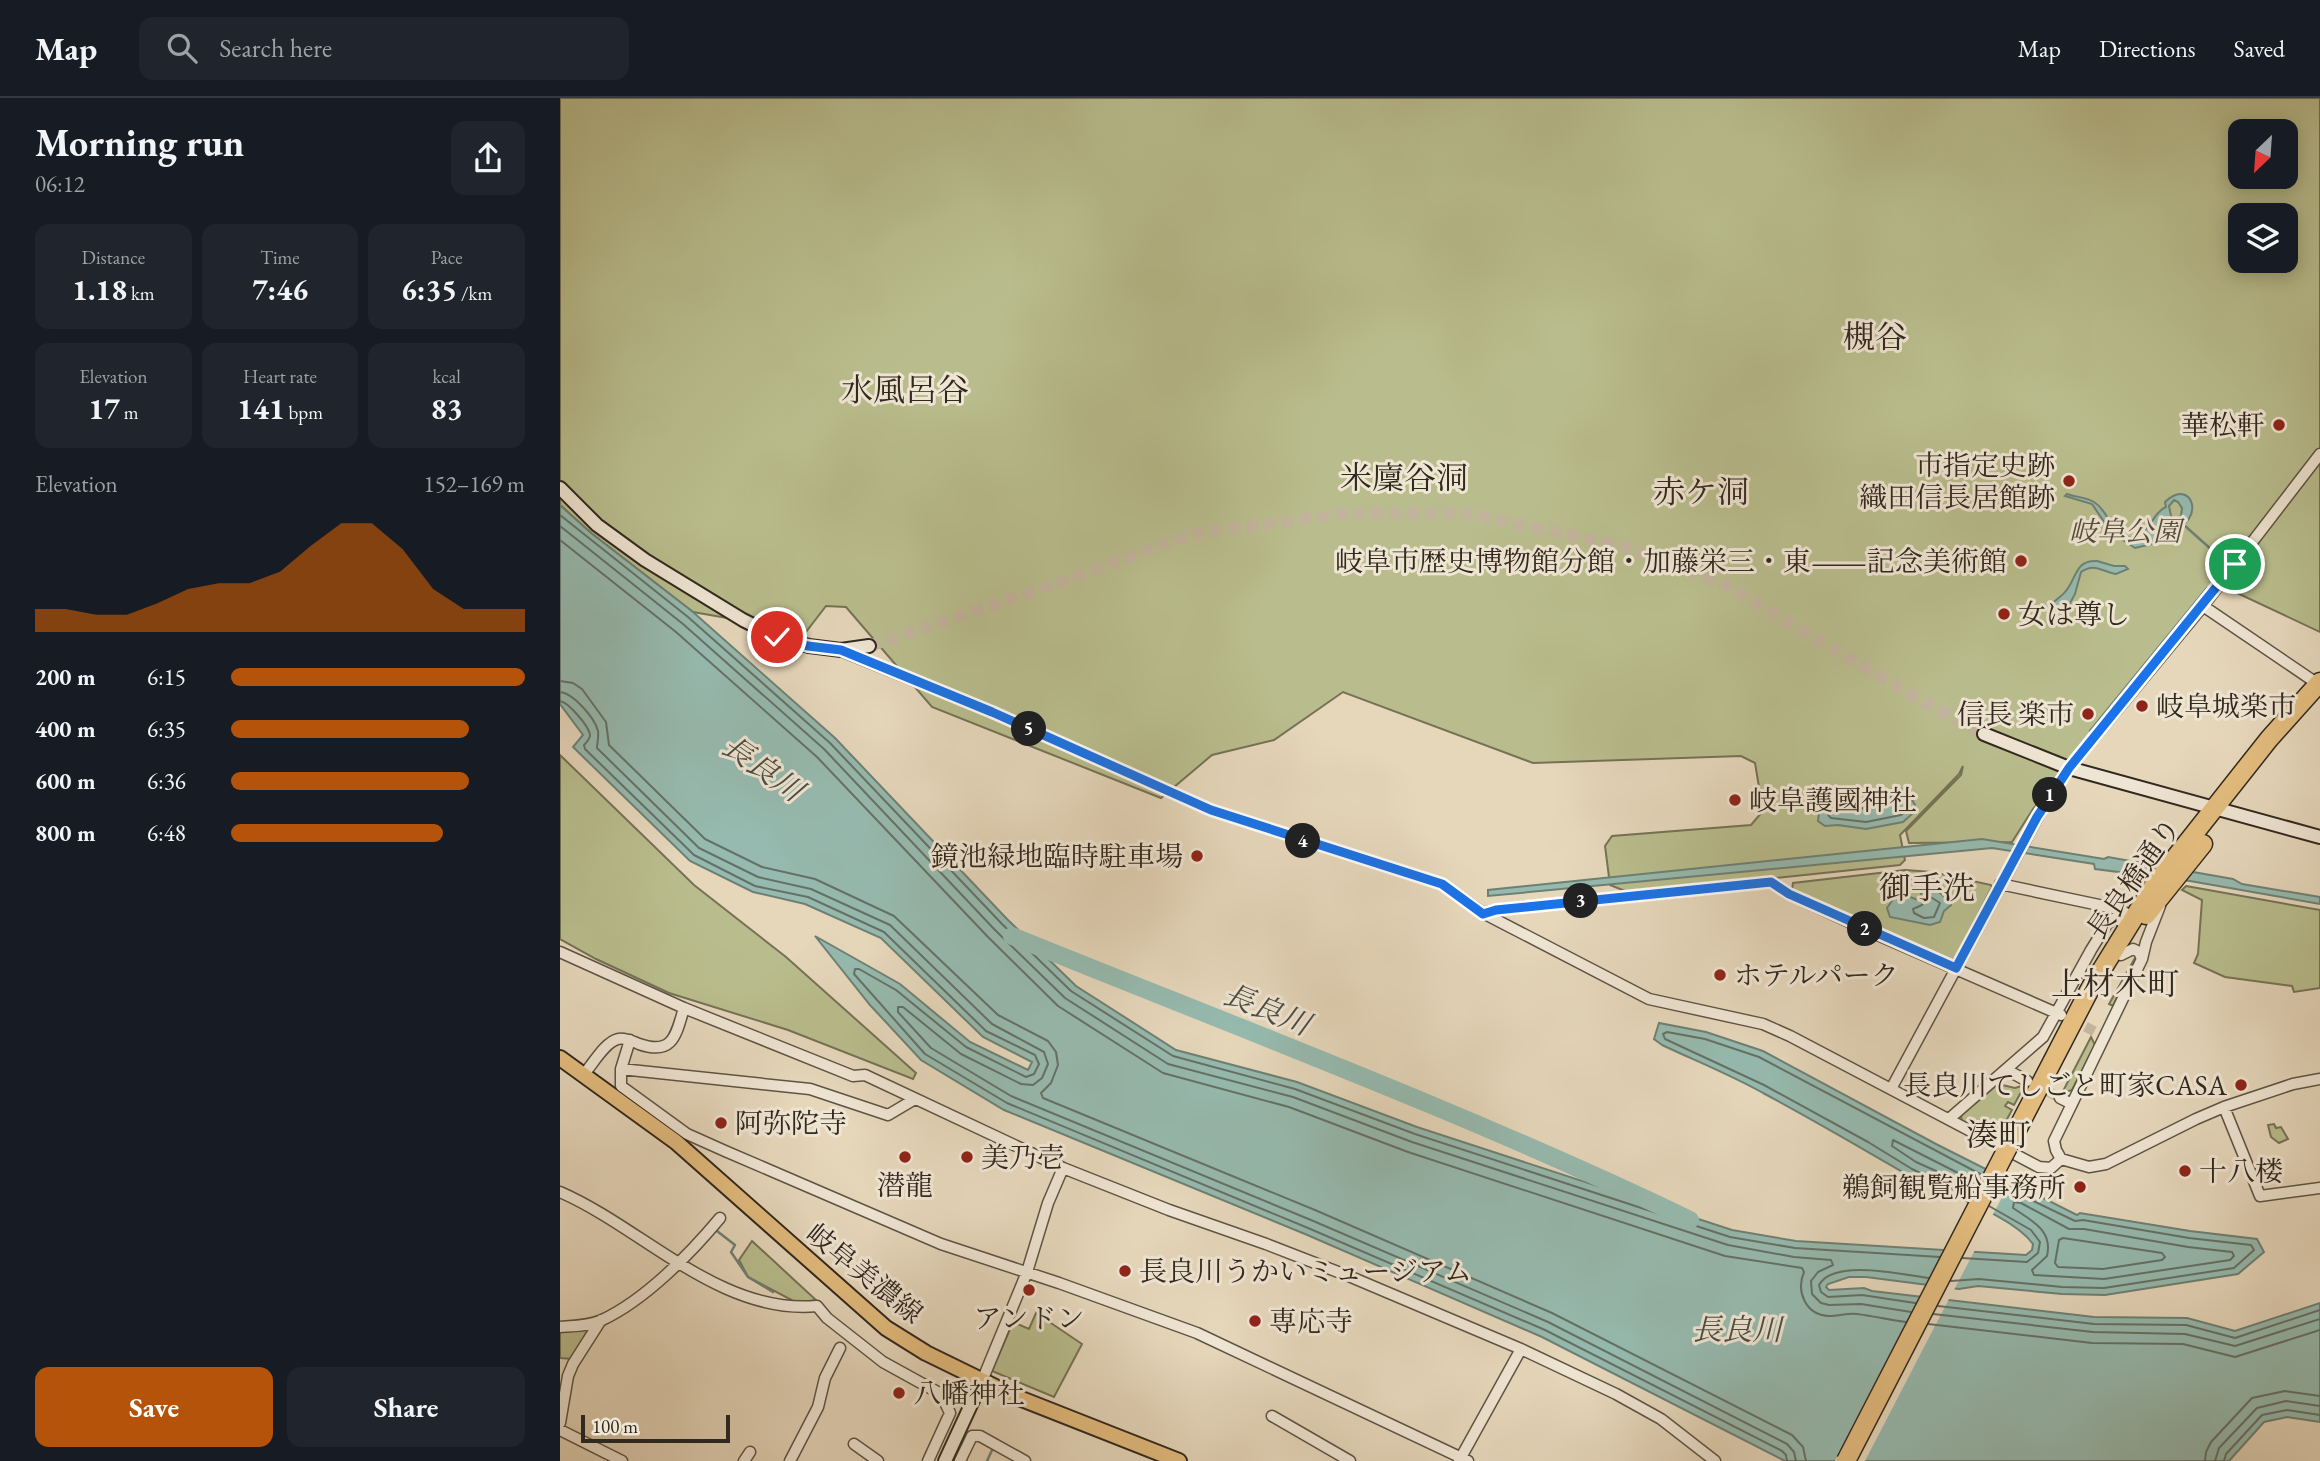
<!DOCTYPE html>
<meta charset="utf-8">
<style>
:root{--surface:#171b24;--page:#20242c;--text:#f1f3f6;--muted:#9ea1a6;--line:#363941;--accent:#b45309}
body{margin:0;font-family:"EB Garamond","Noto Serif JP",serif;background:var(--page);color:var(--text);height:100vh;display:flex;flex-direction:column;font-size:26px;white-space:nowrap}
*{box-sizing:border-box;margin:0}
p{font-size:23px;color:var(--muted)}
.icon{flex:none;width:38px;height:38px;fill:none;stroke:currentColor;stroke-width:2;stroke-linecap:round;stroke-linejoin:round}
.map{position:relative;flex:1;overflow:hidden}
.side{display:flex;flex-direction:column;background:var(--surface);width:560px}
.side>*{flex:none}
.needle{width:46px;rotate:205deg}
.buttons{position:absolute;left:1668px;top:21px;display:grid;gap:14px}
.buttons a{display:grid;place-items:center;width:70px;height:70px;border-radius:14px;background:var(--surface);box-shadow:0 4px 18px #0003;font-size:35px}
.scale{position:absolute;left:21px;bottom:18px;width:149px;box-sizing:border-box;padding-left:7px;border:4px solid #31281e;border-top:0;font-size:19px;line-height:24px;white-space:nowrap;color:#31281e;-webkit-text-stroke:5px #efe5d3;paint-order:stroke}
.pin{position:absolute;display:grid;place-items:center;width:60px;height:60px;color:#fff;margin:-30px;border:4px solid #fff;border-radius:50%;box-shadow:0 2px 7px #0007}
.km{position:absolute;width:35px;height:35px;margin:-18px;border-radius:50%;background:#222;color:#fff;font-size:19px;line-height:35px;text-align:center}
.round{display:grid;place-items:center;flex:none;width:74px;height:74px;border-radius:14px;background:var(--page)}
.headline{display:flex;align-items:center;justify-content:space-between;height:119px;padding:0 35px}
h1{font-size:38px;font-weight:700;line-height:52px}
.metrics{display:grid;grid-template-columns:repeat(3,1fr);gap:10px;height:119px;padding:7px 35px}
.metrics div{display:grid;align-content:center;border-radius:14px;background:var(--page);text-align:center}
.metrics b{font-size:30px;font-weight:700}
.metrics small{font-size:19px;font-weight:400}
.metrics p{font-size:19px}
.chart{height:196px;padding:14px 35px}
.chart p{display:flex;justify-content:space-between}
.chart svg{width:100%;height:126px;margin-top:7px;fill:var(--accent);opacity:.7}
.action{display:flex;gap:14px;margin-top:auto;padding:14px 35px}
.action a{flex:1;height:80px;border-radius:14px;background:var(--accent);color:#fff;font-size:28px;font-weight:700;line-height:80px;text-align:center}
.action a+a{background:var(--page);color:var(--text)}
ul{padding:0 35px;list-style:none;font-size:23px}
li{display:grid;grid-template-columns:112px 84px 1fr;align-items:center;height:52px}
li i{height:18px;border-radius:9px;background:var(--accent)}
header{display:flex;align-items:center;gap:42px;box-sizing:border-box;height:98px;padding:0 35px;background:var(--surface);border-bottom:2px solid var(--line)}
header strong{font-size:33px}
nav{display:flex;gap:38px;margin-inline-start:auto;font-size:24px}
.search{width:490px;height:63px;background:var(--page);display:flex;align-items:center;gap:18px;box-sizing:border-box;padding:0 24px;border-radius:14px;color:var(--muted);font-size:26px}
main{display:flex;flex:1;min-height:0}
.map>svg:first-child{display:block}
</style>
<header>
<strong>Map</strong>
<div class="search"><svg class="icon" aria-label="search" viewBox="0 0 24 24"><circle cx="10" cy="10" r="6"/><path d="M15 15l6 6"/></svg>Search here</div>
<nav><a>Map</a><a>Directions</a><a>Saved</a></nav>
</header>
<main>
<section class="side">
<div class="headline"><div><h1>Morning run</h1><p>06:12</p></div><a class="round"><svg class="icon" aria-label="share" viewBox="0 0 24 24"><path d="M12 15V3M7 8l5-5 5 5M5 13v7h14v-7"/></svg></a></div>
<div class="metrics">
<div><p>Distance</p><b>1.18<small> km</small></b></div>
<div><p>Time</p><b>7:46</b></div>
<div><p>Pace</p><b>6:35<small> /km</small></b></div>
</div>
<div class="metrics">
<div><p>Elevation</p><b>17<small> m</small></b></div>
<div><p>Heart rate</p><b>141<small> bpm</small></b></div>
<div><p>kcal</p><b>83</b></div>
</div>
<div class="chart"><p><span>Elevation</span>152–169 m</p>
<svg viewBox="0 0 160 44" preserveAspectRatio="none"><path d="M0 44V36L10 36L20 38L30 38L40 34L50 29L60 27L70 27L80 23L90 14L100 6L110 6L120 15L130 29L140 36L150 36L160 36V44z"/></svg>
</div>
<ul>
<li><b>200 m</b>6:15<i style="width:100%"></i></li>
<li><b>400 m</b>6:35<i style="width:81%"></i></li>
<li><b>600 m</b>6:36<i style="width:81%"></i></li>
<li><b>800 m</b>6:48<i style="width:72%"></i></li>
</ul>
<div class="action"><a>Save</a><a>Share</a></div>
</section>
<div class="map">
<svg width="1760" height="1363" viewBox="0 0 1760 1363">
<rect width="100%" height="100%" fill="#e6d7bb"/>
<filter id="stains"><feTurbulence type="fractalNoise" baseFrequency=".00286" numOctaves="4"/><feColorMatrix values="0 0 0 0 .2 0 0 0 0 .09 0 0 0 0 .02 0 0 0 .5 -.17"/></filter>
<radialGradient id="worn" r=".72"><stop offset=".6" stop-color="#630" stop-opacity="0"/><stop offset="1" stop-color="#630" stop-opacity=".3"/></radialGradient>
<path fill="#b9bd8d" stroke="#757256" stroke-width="2" fill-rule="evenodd" d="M 0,0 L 1760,0 L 1760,534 L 1658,486 L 1643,508 L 1473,711 L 1452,744 L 1349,745 L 1346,733 L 1401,677 L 1403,668 L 1399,676 L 1340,737 L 1345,762 L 1340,767 L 1070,795 L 1050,787 L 1045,748 L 1052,738 L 1191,727 L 1203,713 L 1195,665 L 1181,658 L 973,665 L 783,594 L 714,642 L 652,657 L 601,700 L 372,609 L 286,509 L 266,508 L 246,534 L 133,514 L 31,435 L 0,407 ZM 1680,33 L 1726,33 L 1726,79 L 1680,79 ZM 1680,117 L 1726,117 L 1726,163 L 1680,163 Z
M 0,657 L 134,787 L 226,859 L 356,975 L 353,981 L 228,932 L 109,895 L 36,861 L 0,841 Z
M 1345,772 L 1372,774 L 1431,787 L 1432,789 L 1395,861 L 1388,863 L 1232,792 L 1233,785 Z
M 1626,788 L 1760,812 L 1760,890 L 1734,894 L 1732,888 L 1665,879 L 1634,865 L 1638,856 L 1642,802 L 1622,792 Z
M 1575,860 L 1553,908 L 1549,906 Z
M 1531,939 L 1535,947 L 1512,992 L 1502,995 Z
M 1438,986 L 1455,990 L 1465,987 L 1454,1007 L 1448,1004 L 1445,1008 L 1452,1012 L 1440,1034 L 1433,1031 L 1428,1038 L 1402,1025 L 1401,1017 Z
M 1714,1026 L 1716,1030 L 1721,1029 L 1728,1041 L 1719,1045 L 1711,1039 L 1708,1027 Z
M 192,1143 L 256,1202 L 237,1205 L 188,1179 L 179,1162 Z
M 476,1215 L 522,1246 L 494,1299 L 432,1273 L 453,1224 L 469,1231 Z
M 28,1232 L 12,1261 L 0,1260 L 0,1234 Z"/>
<path fill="#96baaf" stroke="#6e8075" stroke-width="2" fill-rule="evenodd" d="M 1507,396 C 1515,399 1526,399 1534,404 C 1549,413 1549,433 1567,440 C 1594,435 1590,416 1606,409 L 1605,404 C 1632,378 1647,423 1611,433 L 1605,443 L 1575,450 L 1551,434 L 1532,406 L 1505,398 ZM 1614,402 L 1618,404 L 1622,410 L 1621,418 L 1615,421 L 1611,418 L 1609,408 Z
M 0,407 L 31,435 L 133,514 L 275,640 L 447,821 L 516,888 L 616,952 L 737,984 L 857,1029 L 1172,1132 L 1236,1143 L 1466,1157 L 1472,1152 L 1473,1146 C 1450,1115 1382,1096 1348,1077 C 1299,1049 1252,1021 1203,995 C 1171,977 1136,963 1102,947 L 1094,941 L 1099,925 L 1146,934 L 1203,953 L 1376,1046 L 1517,1117 L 1520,1115 L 1630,1133 L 1697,1141 L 1704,1154 L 1678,1176 L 1545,1197 L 1502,1196 L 1418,1188 L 1399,1191 L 1306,1179 L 1289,1179 L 1268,1186 L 1266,1189 L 1269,1192 L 1304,1190 L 1312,1193 L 1534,1219 L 1627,1220 L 1675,1233 L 1760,1205 L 1760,1324 L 1727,1319 L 1704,1324 L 1669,1363 L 1225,1363 L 982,1239 L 745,1136 L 444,1012 L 361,962 L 310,907 L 255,838 L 340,886 L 410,944 L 468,972 L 472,964 L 423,939 L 321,840 L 245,806 L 193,794 L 130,763 L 13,649 L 23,637 L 0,606 Z
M 1537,463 L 1554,468 L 1565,468 L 1568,471 L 1556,476 C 1542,474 1535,464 1521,474 L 1515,496 L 1508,509 L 1495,513 L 1492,506 C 1496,501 1501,499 1505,494 C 1517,481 1514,462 1537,463 Z
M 1338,689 L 1350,698 L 1355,707 L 1352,716 L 1343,724 L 1306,731 L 1278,727 L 1265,728 L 1258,723 L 1259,715 L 1270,700 L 1295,706 Z
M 1422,741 L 1544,761 L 1548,759 L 1673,781 L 1682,786 L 1760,799 L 1760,806 L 1630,783 L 1535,771 L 1534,766 L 1432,750 L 928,798 L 928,792 Z
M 1370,790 L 1376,792 L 1391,804 L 1391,807 L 1384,813 L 1380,824 L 1370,827 L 1330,819 L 1327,810 L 1334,800 L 1345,797 L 1358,802 L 1362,794 Z"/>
<path fill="#e6d7bb" d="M 1428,1069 L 1452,1081 L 1431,1120 L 1407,1109 Z
M 1386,1149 L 1416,1150 L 1393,1194 L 1365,1190 Z
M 1362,1196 L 1390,1199 L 1305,1363 L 1275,1363 Z"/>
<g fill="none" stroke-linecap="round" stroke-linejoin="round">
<path stroke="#647166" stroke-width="2" d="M 0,417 L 128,519 L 270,645 L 442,826 L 511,893 L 613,958 L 735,991 L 855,1036 L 1170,1139 L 1235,1150 L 1380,1159
M 0,428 L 123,526 L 264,651 L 435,832 L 505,900 L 608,966 L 733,999 L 852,1044 L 1168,1147 L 1234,1159 L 1271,1162 L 1273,1167 L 1258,1174 L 1251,1183 L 1252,1196 L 1261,1205 L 1269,1207 L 1301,1206 L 1351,1214
M 0,442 L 116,534 L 257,659 L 428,839 L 498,908 L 603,975 L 729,1009 L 848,1054 L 1165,1158 L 1242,1170 L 1244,1174 C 1236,1193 1245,1217 1269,1218 C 1278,1218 1287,1215 1297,1216 C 1313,1218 1330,1222 1346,1224
M 0,583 L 13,585 L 22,591 L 46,624 L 49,647 L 145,741 L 202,769 L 255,781 L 334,818 L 438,917 L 488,943 L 496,954 L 498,967 L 491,985 L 481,995 L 483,1000 L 755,1112 L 992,1215 L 1232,1337 L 1243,1349 L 1246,1363
M 0,594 C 13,595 35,620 38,633 C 39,639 37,645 37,650 L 139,750 L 198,779 L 251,791 L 330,827 L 432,926 L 484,954 L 488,966 L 482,980 L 473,987 L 461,986 L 401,956 L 343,909 L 338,909 L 338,914 L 371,950 L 451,998 L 751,1122 L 988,1224 L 1227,1346 L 1234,1354 L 1236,1363
M 0,603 C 8,604 29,628 30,637 C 30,641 27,644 24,647 L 25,651 L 134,757 L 195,788 L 248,799 L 324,834 L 426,933 L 475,957 L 479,966 L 474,976 L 466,979 L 406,949 L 336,892 L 299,871 L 295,871 L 294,876 L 365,956 L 447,1005 L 748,1130 L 985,1232 L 1222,1353 L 1226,1357 L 1227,1363
M 1335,697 L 1340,698 L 1348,707 L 1346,713 L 1341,717 L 1306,724 L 1271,720 L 1268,717 L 1273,709 L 1296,713 Z
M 1369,798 L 1380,805 L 1374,819 L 1364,820 L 1354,815 L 1353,811 L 1362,807 Z
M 1333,1042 L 1408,1080 L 1409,1085 L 1405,1086 L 1356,1064 L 1332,1048 Z
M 1410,1099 L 1352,1071 L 1308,1044 L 1204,987 L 1105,941 L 1103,936 L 1107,934 L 1145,941 L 1199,959 L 1422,1077
M 1454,1104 L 1461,1105 L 1509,1131 L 1524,1131 L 1628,1149 L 1672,1154 L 1674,1158 L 1670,1162 L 1544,1181 L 1474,1177 L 1472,1172 L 1487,1158 C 1493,1132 1472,1123 1453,1110 Z
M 1503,1140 L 1602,1155 L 1605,1159 L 1602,1162 L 1543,1171 L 1498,1169 L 1495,1165 L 1499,1142 Z
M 1402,1160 L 1467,1164 L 1478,1155 L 1480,1144 L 1471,1132 L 1429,1108
M 1391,1183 L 1419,1181 L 1502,1189 L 1544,1190 L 1674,1170 L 1694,1152 L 1691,1147 L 1629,1140 L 1523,1122 L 1515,1123 L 1440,1087
M 1355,1205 L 1302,1197 L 1268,1199 L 1261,1194 L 1259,1187 C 1274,1160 1344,1177 1369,1180
M 1378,1208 L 1534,1226 L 1626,1227 L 1675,1240 L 1760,1212
M 1373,1216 L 1533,1234 L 1625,1236 L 1675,1248 L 1760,1221
M 1368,1226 L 1532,1245 L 1623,1246 L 1675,1259 L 1760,1232
M 1645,1363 L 1646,1354 L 1651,1344 L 1692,1300 L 1725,1293 L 1760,1298
M 1655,1363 L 1659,1350 L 1697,1310 L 1726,1303 L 1760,1308
M 1664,1363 L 1666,1356 L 1702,1317 L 1727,1312 L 1760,1317"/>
<path stroke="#6e8075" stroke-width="2.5" d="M 1624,427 L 1653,453 L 1660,472
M 1530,633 L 1647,490
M 157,1133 L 175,1147 L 171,1154 L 188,1179 L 213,1194
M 427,1363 L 433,1350"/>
<path stroke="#96baaf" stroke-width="18" d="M 452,838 C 679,930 909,1016 1130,1122"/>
<path stroke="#c2b49c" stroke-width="10" stroke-dasharray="10 5" stroke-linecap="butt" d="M 1512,922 L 1536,934
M 1475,987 L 1500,1000"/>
<path stroke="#c2b49c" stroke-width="12" stroke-dasharray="12 6" stroke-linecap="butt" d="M 309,548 L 475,493 L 634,436 L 788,415 L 910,416 L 1062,448 L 1165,487 L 1353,598 L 1424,636"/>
<defs>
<path id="street" d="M 1643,508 L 1758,586
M 281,553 L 432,614 L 651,712 L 882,786 L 923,815 L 1089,901 L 1203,926 L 1230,938 L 1479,1069 L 1491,1070 L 1501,1061
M 1440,786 L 1558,811 L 1573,819
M 1600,808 L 1586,844 L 1582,861 L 1494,1043 L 1496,1052 L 1501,1061 L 1529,1069 L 1546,1066 L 1636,1021 L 1664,1009 L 1733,986 L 1760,981
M 923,815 L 936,812 L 1211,784 L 1229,796 L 1311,834 L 1501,917
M 0,854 L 124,910 L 293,978 L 305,977 L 503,1070 L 609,1112 L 706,1146 L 791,1179 L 961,1251 L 1056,1296 L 1101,1321 L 1155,1363
M 1561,857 L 1573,851 L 1579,854 L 1582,861
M 70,942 L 61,971 L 61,988 L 127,1036 L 165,1053 L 381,1146 L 499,1185 L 637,1235 L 908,1363
M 61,971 L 250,991 L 328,1017 L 355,1001
M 1447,972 L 1467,983
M 24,976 C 33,966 45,944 58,941 C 65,939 74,944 79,946 C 113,958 116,937 124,910
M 1331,991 L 1488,700 L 1509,670 L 1643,508 L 1760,356
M 1500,1000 L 1512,1006
M 1664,1009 L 1700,1098 L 1760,1090
M 1389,1021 L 1483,939 L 1531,852 L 1547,826 L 1555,820 L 1568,827
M 0,1094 C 83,1130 160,1217 257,1208 L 267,1220 L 323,1264 L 381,1296 L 390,1315 L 368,1363
M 0,1229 C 14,1228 29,1228 42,1222 C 85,1202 130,1156 160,1120
M 422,1283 L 467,1174 L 488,1105 L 503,1070
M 712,1318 L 790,1363
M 0,1325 L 8,1278 L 13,1266 L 41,1222
M 0,1332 L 62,1363
M 294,1346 L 318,1363
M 184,1363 L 190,1354
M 230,1363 L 258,1309 L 265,1280 L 280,1250
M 400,1363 L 412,1338 L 420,1338 L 465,1363
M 899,1363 L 961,1251"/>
<path id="secondary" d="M 0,390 L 37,427 L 85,462 L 183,522 L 217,539 L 249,548 L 281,552 L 309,548
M 1424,636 L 1509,670 L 1760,739
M 385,1363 L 422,1283"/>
<path id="primary" d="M 0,960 L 116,1044 L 326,1230 L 366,1255 L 454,1298 L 619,1363"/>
<path id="highway" d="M 1586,817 L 1643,746
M 1448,1049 L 1531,889 L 1596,784 L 1709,641 L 1760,584"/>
</defs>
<use href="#street" stroke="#5e5445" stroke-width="13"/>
<use href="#secondary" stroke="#31281e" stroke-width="16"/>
<use href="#primary" stroke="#31281e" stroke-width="18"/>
<use href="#highway" stroke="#31281e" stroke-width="21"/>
<use href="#street" stroke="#efe5d3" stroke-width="10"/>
<use href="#secondary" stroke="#efe5d3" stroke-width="12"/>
<use href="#primary" stroke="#e3bc7e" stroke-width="14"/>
<use href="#highway" stroke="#e3bc7e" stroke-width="18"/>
<defs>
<path id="highway-bridge" d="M 1286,1363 L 1448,1049"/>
</defs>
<use href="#highway-bridge" stroke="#31281e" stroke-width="21" stroke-linecap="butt"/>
<use href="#highway-bridge" stroke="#e3bc7e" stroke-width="18"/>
</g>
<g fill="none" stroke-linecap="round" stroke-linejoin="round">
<defs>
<path id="route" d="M 217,539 L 248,548 L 281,552 L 432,614 L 651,712 L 882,786 L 923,816 L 936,812 L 1211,784 L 1229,796 L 1396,870 L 1477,719 L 1509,670 L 1675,466"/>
</defs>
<use href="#route" stroke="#fff" stroke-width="14"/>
<use href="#route" stroke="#1a73e8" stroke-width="9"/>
</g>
<g fill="#8f2418" stroke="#efe5d3" stroke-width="2.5">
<circle cx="1719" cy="327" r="7"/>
<circle cx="1509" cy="383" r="7"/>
<circle cx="1461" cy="463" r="7"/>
<circle cx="1444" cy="516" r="7"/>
<circle cx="1582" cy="608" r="7"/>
<circle cx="1528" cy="616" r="7"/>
<circle cx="1175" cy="702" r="7"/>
<circle cx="637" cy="758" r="7"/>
<circle cx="1160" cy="877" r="7"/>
<circle cx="1681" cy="987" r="7"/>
<circle cx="161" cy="1025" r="7"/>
<circle cx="345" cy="1059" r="7"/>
<circle cx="407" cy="1059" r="7"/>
<circle cx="1625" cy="1073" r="7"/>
<circle cx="1520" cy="1089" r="7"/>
<circle cx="565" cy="1173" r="7"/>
<circle cx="469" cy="1192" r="7"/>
<circle cx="695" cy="1223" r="7"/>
<circle cx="339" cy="1295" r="7"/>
</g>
<g text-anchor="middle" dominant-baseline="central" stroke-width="6" stroke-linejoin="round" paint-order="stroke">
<g font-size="28" fill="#31281e" stroke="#efe5d3" text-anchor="start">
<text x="1705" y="327" text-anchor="end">華松軒</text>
<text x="1495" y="367" text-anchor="end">市指定史跡<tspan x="1495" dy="32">織田信長居館跡</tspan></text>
<text x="1447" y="463" text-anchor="end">岐阜市歴史博物館分館・加藤栄三・東―記念美術館</text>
<text x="1458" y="516">女は尊し</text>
<text x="1596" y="608">岐阜城楽市</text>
<text x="1514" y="616" text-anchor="end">信長 楽市</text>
<text x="1189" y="702">岐阜護國神社</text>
<text x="623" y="758" text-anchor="end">鏡池緑地臨時駐車場</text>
<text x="1174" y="877">ホテルパーク</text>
<text x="1667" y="987" text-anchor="end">長良川てしごと町家CASA</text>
<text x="175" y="1025">阿弥陀寺</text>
<text x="421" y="1059">美乃壱</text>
<text x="1639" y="1073">十八楼</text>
<text x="345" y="1087" text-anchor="middle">潜龍</text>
<text x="1506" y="1089" text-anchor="end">鵜飼観覧船事務所</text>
<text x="579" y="1173">長良川うかいミュージアム</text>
<text x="469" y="1220" text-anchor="middle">アンドン</text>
<text x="709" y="1223">専応寺</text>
<text x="353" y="1295">八幡神社</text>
</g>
<g font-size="28" font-style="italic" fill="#534d3a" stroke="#efe5d3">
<text x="1565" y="433">岐阜公園</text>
</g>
<g font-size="28" fill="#31281e" stroke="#efe5d3">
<text transform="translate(1573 780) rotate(-55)">長良橋通り</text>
<text transform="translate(305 1175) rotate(39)">岐阜美濃線</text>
</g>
<g font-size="30" font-style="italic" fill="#4a4c42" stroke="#efe5d3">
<text transform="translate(203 670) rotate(35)">長良川</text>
<text transform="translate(707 911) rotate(22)">長良川</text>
<text x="1177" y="1231">長良川</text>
</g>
<g font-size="32" fill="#31281e" stroke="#efe5d3">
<text x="1315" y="239">槻谷</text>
<text x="345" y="292">水風呂谷</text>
<text x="844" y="380">米廩谷洞</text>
<text x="1141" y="394">赤ケ洞</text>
<text x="1367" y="790">御手洗</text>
<text x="1555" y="886">上材木町</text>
<text x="1438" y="1037">湊町</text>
</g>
</g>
<rect width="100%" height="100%" filter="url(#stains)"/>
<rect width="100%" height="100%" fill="url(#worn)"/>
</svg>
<div class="buttons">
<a><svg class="needle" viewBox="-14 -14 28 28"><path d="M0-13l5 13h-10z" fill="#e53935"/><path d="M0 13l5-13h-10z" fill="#9ea1a6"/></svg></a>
<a><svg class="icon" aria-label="layers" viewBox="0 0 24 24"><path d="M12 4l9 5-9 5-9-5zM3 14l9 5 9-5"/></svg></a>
</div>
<div class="scale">100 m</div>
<div class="pin" style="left:1675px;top:466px;background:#1e9e55"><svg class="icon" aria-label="arrive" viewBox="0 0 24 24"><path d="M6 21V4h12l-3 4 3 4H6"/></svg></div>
<div class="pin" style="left:217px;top:539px;background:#d93025"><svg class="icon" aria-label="check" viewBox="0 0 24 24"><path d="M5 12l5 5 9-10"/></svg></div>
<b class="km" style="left:1490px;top:697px">1</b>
<b class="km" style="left:1305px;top:831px">2</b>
<b class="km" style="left:1021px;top:803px">3</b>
<b class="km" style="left:743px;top:743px">4</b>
<b class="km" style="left:469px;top:631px">5</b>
</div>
</main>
